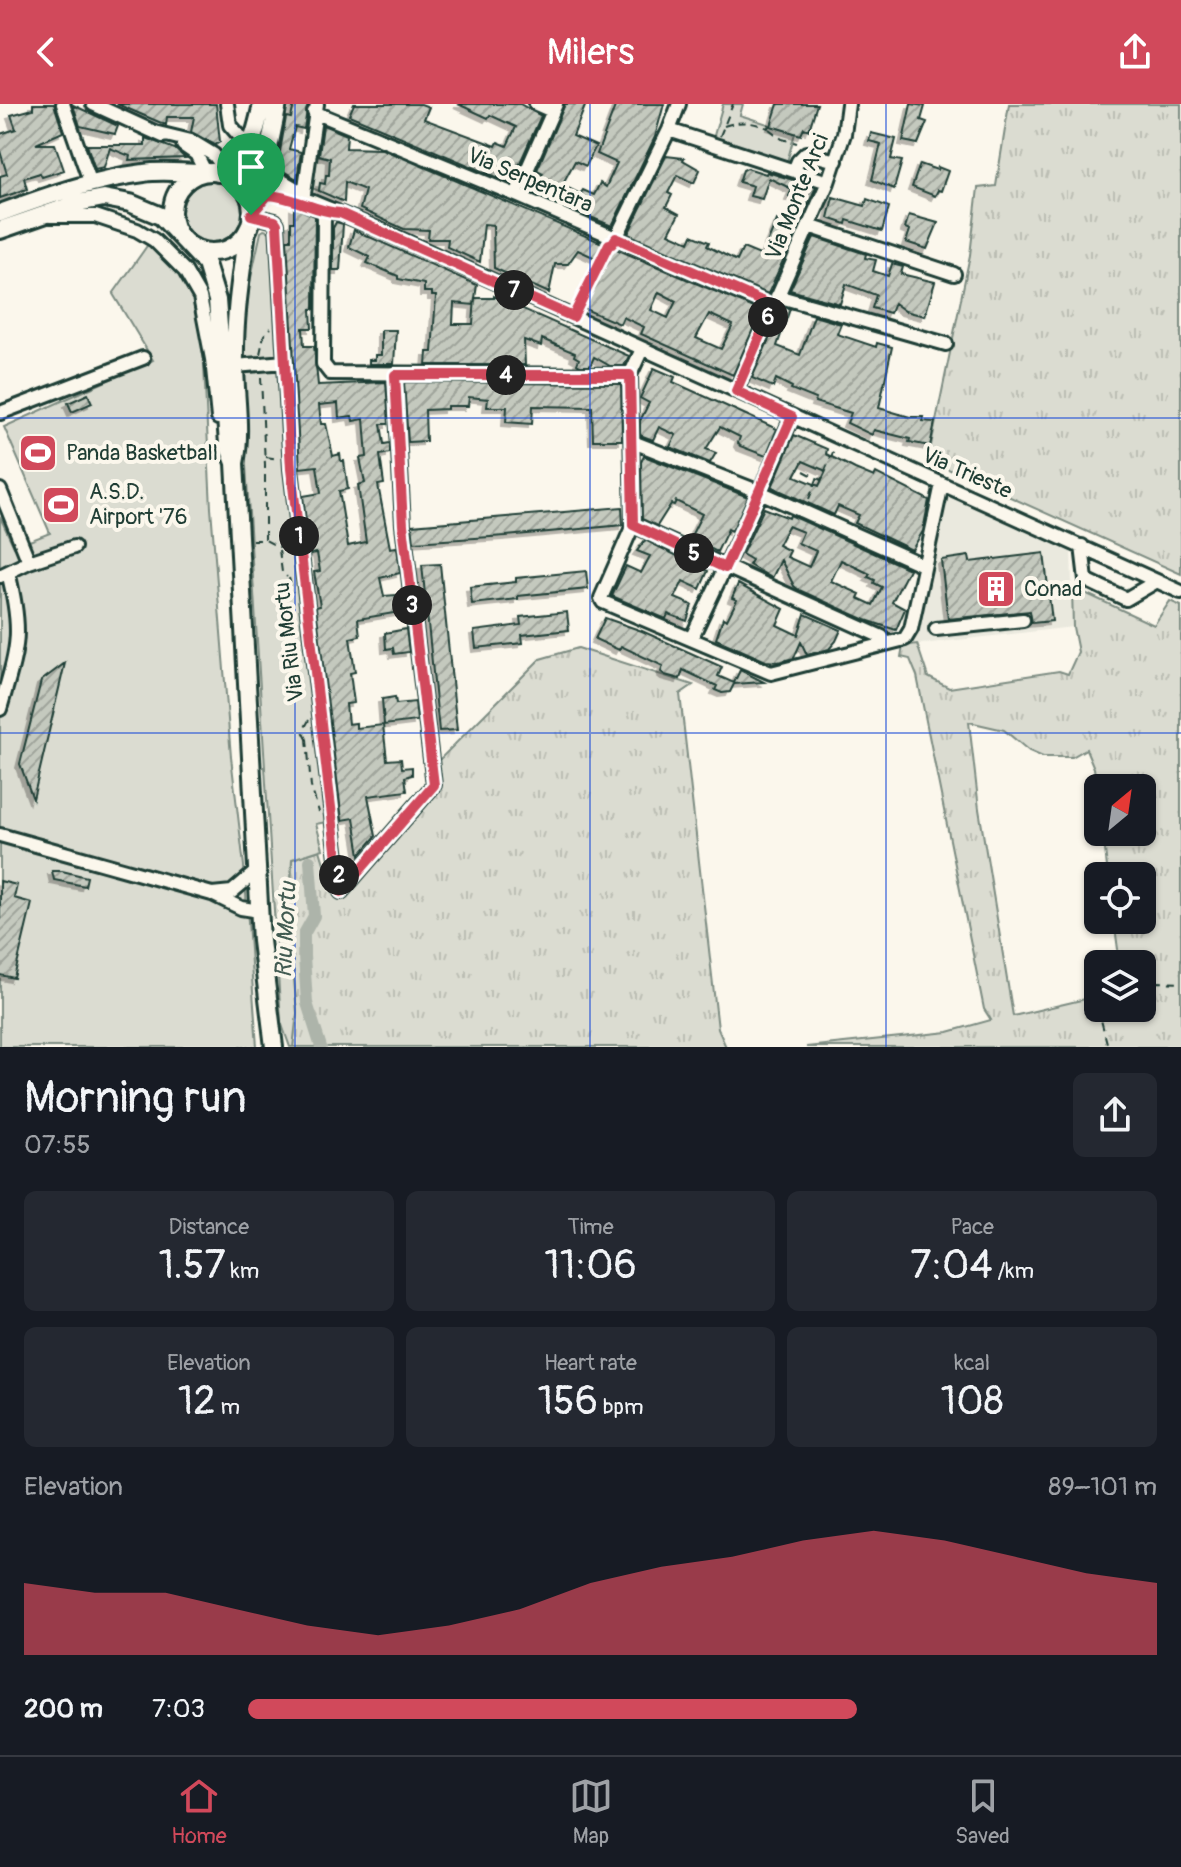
<!DOCTYPE html>
<meta charset="utf-8">
<style>
:root{--surface:#171b24;--page:#242831;--text:#f1f3f6;--muted:#9ea1a6;--line:#363941;--accent:#d1495b}
body{margin:0;font-family:Pangolin,sans-serif;background:var(--page);color:var(--text);height:100vh;display:flex;flex-direction:column;font-size:30px;white-space:nowrap}
*{box-sizing:border-box;margin:0}
p{font-size:26px;color:var(--muted)}
.icon{flex:none;width:44px;height:44px;fill:none;stroke:currentColor;stroke-width:2;stroke-linecap:round;stroke-linejoin:round}
.map{position:relative;height:943px;overflow:hidden}
.details{display:flex;flex-direction:column;background:var(--surface);flex:1}
.details>*{flex:none}
.needle{width:52px;rotate:29deg}
.controls{position:absolute;left:1084px;top:670px;display:grid;gap:16px}
.controls a{display:grid;place-items:center;width:72px;height:72px;border-radius:12px;background:var(--surface);box-shadow:0 2px 6px #0004;font-size:40px}
.pin{position:absolute;display:grid;place-items:center;width:68px;height:68px;color:#fff;margin:-82px -34px;border-radius:50% 50% 50% 0;rotate:-45deg;box-shadow:0 0 8px #0007}
.pin .icon{rotate:45deg}
.km{position:absolute;width:40px;height:40px;margin:-20px;border-radius:50%;background:#222;color:#fff;font-size:22px;line-height:40px;text-align:center}
.round{display:grid;place-items:center;flex:none;width:84px;height:84px;border-radius:12px;background:var(--page)}
.summary{display:flex;align-items:center;justify-content:space-between;height:136px;padding:0 24px}
h1{font-size:44px;font-weight:600;line-height:60px}
.metrics{display:grid;grid-template-columns:repeat(3,1fr);gap:12px;height:136px;padding:8px 24px}
.metrics div{display:grid;align-content:center;border-radius:12px;background:var(--page);text-align:center}
.metrics b{font-size:40px;font-weight:600}
.metrics small{font-size:22px;font-weight:400}
.metrics p{font-size:22px}
.chart{height:224px;padding:16px 24px}
.chart p{display:flex;justify-content:space-between}
.chart svg{width:100%;height:144px;margin-top:8px;fill:var(--accent);opacity:.7}
ul{padding:0 24px;list-style:none;font-size:26px}
li{display:grid;grid-template-columns:128px 96px 1fr;align-items:center;height:60px}
li i{height:20px;border-radius:10px;background:var(--accent)}
header{display:flex;justify-content:space-between;align-items:center;height:104px;padding:0 24px;background:var(--accent);color:#fff;font-size:36px;font-weight:600}
.dock{display:flex;justify-content:space-around;align-items:center;height:112px;border-top:2px solid var(--line);background:var(--surface);font-size:22px;color:var(--muted)}
.dock a{display:grid;justify-items:center;gap:4px}
.dock .active{color:var(--accent)}
.map>svg:first-child{display:block}
</style>
<header><svg class="icon" aria-label="back" viewBox="0 0 24 24"><path d="M15 5l-7 7 7 7"/></svg>Milers<svg class="icon" aria-label="share" viewBox="0 0 24 24"><path d="M12 15V3M7 8l5-5 5 5M5 13v7h14v-7"/></svg></header>
<div class="map">
<svg width="1181" height="943" viewBox="0 0 1181 943">
<defs>
<pattern id="grass-tufts" width="24" height="20" patternUnits="userSpaceOnUse" patternTransform="scale(2)"><rect width="24" height="20" fill="#dbdcd1"/><path d="M3 7l-1-3M5 7V3M7 7l1-3M15 17l-1-3M17 17v-4M19 17l1-3" fill="none" stroke="#bcbeb4"/></pattern>
<pattern id="building-hatch" width="6" height="6" patternUnits="userSpaceOnUse" patternTransform="scale(2)"><rect width="6" height="6" fill="#c4c9be"/><path d="M-1 1l2-2M0 6l6-6M5 7l2-2" fill="none" stroke="#9fa49b"/></pattern>
<filter id="shadow"><feDropShadow dx="-4" dy="4" stdDeviation="0" flood-color="#0004"/></filter>
</defs>
<rect width="100%" height="100%" fill="#fbf7ec"/>
<filter id="ink" filterUnits="userSpaceOnUse"><feTurbulence type="fractalNoise" baseFrequency=".0125" numOctaves="2"/><feDisplacementMap in="SourceGraphic" scale="16" xChannelSelector="R" yChannelSelector="G"/><feConvolveMatrix kernelMatrix="1 2 1 2 8 2 1 2 1" color-interpolation-filters="sRGB"/></filter>
<g filter="url(#ink)">
<path fill="#eae9de" d="M 942,380 L 1071,441 L 1073,523 L 903,542 Z"/>
<path fill="url(#grass-tufts)" stroke="#7d8c82" stroke-width="2" fill-rule="evenodd" d="M 1009,0 L 1181,0 L 1181,470 L 928,356 L 970,151 L 978,84 L 996,82 Z
M 1072,483 L 1154,521 L 1170,497 L 1181,502 L 1181,943 L 806,943 L 948,928 L 991,916 L 984,905 L 917,572 L 910,555 L 901,553 L 903,542 L 917,540 L 928,573 L 949,584 L 1059,567 L 1068,570 L 1078,548 L 1073,523 ZM 969,618 L 1004,626 L 1029,647 L 1043,653 L 1072,653 L 1086,645 L 1094,664 L 1098,694 L 1098,684 L 1142,684 L 1142,728 L 1103,728 L 1108,772 L 1142,772 L 1142,816 L 1114,816 L 1120,860 L 1142,860 L 1142,904 L 1098,904 L 1098,892 L 1013,912 L 979,705 Z
M 578,544 L 693,581 L 680,590 L 718,925 L 726,943 L 293,943 L 297,909 L 289,821 L 292,755 L 320,746 L 333,789 L 342,793 L 350,787 L 438,685 L 435,660 L 540,555 Z"/>
<path fill="#dbdcd1" stroke="#7d8c82" stroke-width="2" d="M 723,0 L 743,0 L 740,11 L 795,29 L 787,58 L 713,35 Z
M 316,51 L 330,54 L 330,59 L 340,59 L 325,80 L 320,80 L 319,87 L 312,84 Z
M182 108a30 30 0 1 1 60 0a30 30 0 1 1-60 0Z
M 264,126 L 271,128 L 272,132 L 326,718 L 316,720 L 323,745 L 292,755 L 289,821 L 297,909 L 293,943 L 290,943 L 281,918 L 244,330 L 243,239 L 249,183 L 261,128 Z
M 149,139 L 176,166 L 193,194 L 203,241 L 211,404 L 231,653 L 244,762 L 257,943 L 0,943 L 0,413 L 14,443 L 50,429 L 4,323 L 153,256 L 113,190 Z"/>
<g fill="none" stroke-linecap="round" stroke-linejoin="round">
<path stroke="#adb4aa" stroke-width="12" d="M 310,757 L 314,812 L 304,830 L 304,852 L 307,899 L 321,943"/>
</g>
<path fill="url(#building-hatch)" stroke="#1f3d34" stroke-width="2" fill-rule="evenodd" filter="url(#shadow)" d="M 33,0 L 54,0 L 63,28 L 36,40 L 55,40 L 64,66 L 42,73 L 40,69 L 24,74 L 27,85 L 0,94 L 0,72 L 7,70 L 0,47 L 0,30 L 16,25 L 11,11 L 33,5 Z
M 117,0 L 216,0 L 220,38 L 215,41 L 191,28 L 194,13 L 167,13 L 166,21 Z
M 294,0 L 308,0 L 304,25 L 295,23 L 289,45 L 301,48 L 297,75 L 280,65 L 278,59 L 286,13 L 291,14 Z
M 354,0 L 421,0 L 429,3 L 424,15 L 496,42 L 498,38 L 507,42 L 516,23 L 490,11 L 488,14 L 458,0 L 520,0 L 541,12 L 511,79 L 349,11 Z
M 565,0 L 586,0 L 573,32 L 596,42 L 586,62 L 575,57 L 562,81 L 580,90 L 583,86 L 594,91 L 600,79 L 606,83 L 617,59 L 597,50 L 616,0 L 664,0 L 655,33 L 612,122 L 533,89 L 543,69 L 537,66 Z
M 778,0 L 817,0 L 809,26 L 804,24 L 801,31 L 771,22 Z
M 911,0 L 925,2 L 921,16 L 927,18 L 918,40 L 903,37 Z
M 73,1 L 118,22 L 115,30 L 80,22 Z
M 323,21 L 347,31 L 346,44 L 382,45 L 761,207 L 733,271 L 641,230 L 644,223 L 623,213 L 620,220 L 580,203 L 602,157 L 578,146 L 568,160 L 555,160 L 549,189 L 494,164 L 493,121 L 484,120 L 480,158 L 447,143 L 448,135 L 428,135 L 429,126 L 404,125 L 360,105 L 365,86 L 345,78 L 344,98 L 319,87 L 320,79 L 325,80 L 326,71 L 329,71 L 330,54 L 319,51 ZM 659,188 L 676,197 L 668,214 L 651,206 ZM 709,210 L 733,221 L 721,245 L 696,234 Z
M 871,29 L 896,35 L 891,55 L 902,57 L 894,85 L 872,76 L 881,40 L 869,37 Z
M 145,34 L 175,45 L 185,54 L 129,56 L 130,52 L 110,44 L 104,63 L 95,65 L 87,41 L 145,41 Z
M 666,52 L 684,54 L 683,56 L 700,66 L 694,79 L 677,71 L 668,89 L 672,91 L 666,103 L 679,110 L 669,129 L 689,138 L 692,131 L 709,138 L 707,142 L 737,157 L 743,144 L 762,152 L 777,116 L 798,123 L 768,190 L 628,130 Z
M 920,60 L 937,66 L 938,63 L 948,67 L 941,87 L 938,86 L 935,92 L 912,83 Z
M 747,64 L 766,70 L 767,68 L 816,83 L 808,101 L 789,92 L 792,85 L 769,74 L 762,95 L 750,92 L 753,82 L 739,78 L 743,66 Z
M 833,93 L 865,102 L 867,95 L 889,103 L 882,127 L 847,116 L 846,120 L 828,114 Z
M 294,103 L 315,112 L 314,205 L 311,205 L 312,224 L 303,224 L 304,242 L 314,242 L 318,281 L 386,278 L 389,320 L 381,320 L 384,340 L 390,339 L 390,349 L 380,351 L 384,380 L 378,381 L 390,444 L 397,443 L 400,469 L 380,474 L 384,492 L 396,491 L 400,508 L 358,515 L 360,532 L 350,534 L 355,568 L 350,569 L 354,599 L 346,600 L 348,620 L 356,619 L 356,624 L 383,621 L 387,656 L 401,655 L 402,664 L 412,663 L 412,671 L 405,673 L 407,687 L 368,692 L 376,732 L 360,751 L 354,714 L 342,716 L 316,503 L 320,502 L 314,468 L 320,467 L 317,449 L 310,450 L 303,392 L 321,389 L 317,362 L 300,364 L 287,136 L 291,136 L 291,118 L 294,118 ZM 338,299 L 339,314 L 352,312 L 353,317 L 364,315 L 367,353 L 360,354 L 365,379 L 358,381 L 366,438 L 348,442 L 339,387 L 348,385 L 344,357 L 341,357 L 340,350 L 333,352 L 326,320 L 321,320 L 319,301 Z
M 909,111 L 938,119 L 927,145 L 906,138 L 910,126 L 905,124 Z
M 336,118 L 343,120 L 340,166 L 333,166 L 333,124 Z
M 354,126 L 477,181 L 474,201 L 454,199 L 453,220 L 473,220 L 475,194 L 494,194 L 494,192 L 629,252 L 624,262 L 610,262 L 594,253 L 590,262 L 580,262 L 577,260 L 579,255 L 574,252 L 575,249 L 542,235 L 541,242 L 524,236 L 525,261 L 426,261 L 427,248 L 432,248 L 436,192 L 432,192 L 432,188 L 424,188 L 424,180 L 398,175 L 398,172 L 367,159 L 370,153 L 349,143 Z
M 814,133 L 866,150 L 865,154 L 876,156 L 873,167 L 888,172 L 892,160 L 903,163 L 901,170 L 935,178 L 925,212 L 905,207 L 894,199 L 890,209 L 872,204 L 876,191 L 846,180 L 840,200 L 790,186 Z
M 783,203 L 790,205 L 777,242 L 800,251 L 814,212 L 841,220 L 837,230 L 876,243 L 877,239 L 892,243 L 879,304 L 910,313 L 924,313 L 923,317 L 935,318 L 930,342 L 909,338 L 910,335 L 874,326 L 872,331 L 847,319 L 851,309 L 815,298 L 816,295 L 791,285 L 792,283 L 776,275 L 773,283 L 752,274 Z
M 381,226 L 396,226 L 394,260 L 369,260 L 369,256 L 375,256 L 375,251 L 381,251 Z
M 654,264 L 675,273 L 673,278 L 777,325 L 766,352 L 740,342 L 738,339 L 740,333 L 720,323 L 706,345 L 716,349 L 710,359 L 670,343 L 676,331 L 659,323 L 653,336 L 640,331 L 640,317 L 649,299 L 640,294 Z
M 404,278 L 621,280 L 622,336 L 593,336 L 592,303 L 533,302 L 532,320 L 506,318 L 507,303 L 487,303 L 488,295 L 469,293 L 468,302 L 447,302 L 447,305 L 425,306 L 426,337 L 408,338 Z
M 88,290 L 92,299 L 72,308 L 68,299 Z
M 794,331 L 827,345 L 826,350 L 855,365 L 874,373 L 876,369 L 929,396 L 923,427 L 912,446 L 855,419 L 859,411 L 838,402 L 834,411 L 772,383 ZM 803,357 L 826,367 L 819,382 L 795,372 Z
M 644,352 L 748,393 L 732,427 L 728,425 L 717,448 L 690,434 L 702,410 L 676,397 L 674,401 L 671,400 L 657,422 L 642,415 L 641,358 Z
M 622,403 L 623,421 L 506,432 L 414,438 L 412,421 Z
M 764,404 L 789,414 L 790,411 L 909,465 L 892,498 L 905,505 L 896,526 L 866,516 L 799,486 L 794,482 L 781,456 L 772,474 L 749,461 L 752,456 L 742,450 ZM 788,422 L 803,428 L 798,439 L 816,447 L 809,463 L 787,453 L 790,447 L 778,441 ZM 841,456 L 870,470 L 868,473 L 875,476 L 874,479 L 882,483 L 873,501 L 858,494 L 860,490 L 831,477 Z
M 645,436 L 708,467 L 700,485 L 683,477 L 675,494 L 692,501 L 687,517 L 668,510 L 666,515 L 612,492 L 626,462 L 641,469 L 650,452 L 637,447 Z
M 1044,449 L 1052,517 L 1032,519 L 1030,507 L 948,515 L 941,456 L 969,452 L 970,458 Z
M 440,460 L 457,626 L 439,627 L 422,461 Z
M 586,467 L 588,485 L 518,492 L 518,495 L 472,500 L 470,483 L 516,478 L 516,474 Z
M 738,480 L 784,505 L 777,521 L 798,531 L 805,510 L 841,526 L 836,537 L 829,545 L 807,551 L 801,538 L 794,554 L 778,558 L 766,557 L 716,535 L 723,514 L 727,516 L 737,496 L 732,494 Z
M 567,508 L 569,526 L 522,531 L 523,539 L 476,544 L 474,527 L 521,521 L 520,513 Z
M 605,514 L 642,527 L 722,563 L 718,572 L 734,579 L 740,566 L 764,578 L 734,580 L 730,588 L 722,589 L 715,586 L 717,582 L 683,566 L 680,575 L 665,571 L 661,568 L 663,562 L 621,542 L 619,546 L 595,535 Z
M 406,525 L 409,548 L 394,550 L 393,544 L 386,545 L 385,529 Z
M 65,559 L 33,695 L 20,660 L 41,577 Z
M 395,593 L 396,600 L 415,598 L 417,617 L 384,621 L 382,595 Z
M 52,767 L 62,767 L 87,773 L 85,782 L 54,776 Z
M 0,777 L 17,781 L 14,794 L 32,799 L 14,874 L 0,871 Z"/>
<g fill="none" stroke-linecap="round" stroke-linejoin="round">
<defs>
<path id="minor" d="M 63,0 L 91,80
M 93,0 L 163,32
M 227,0 L 230,21 L 250,44
M 536,0 L 552,7
M 314,8 L 516,91 L 773,202
M 669,26 L 828,78
M 158,29 L 191,37 L 214,51 L 231,74 L 313,98 L 385,128 L 1181,488
M 183,41 L 196,50 L 206,69
M 268,54 L 272,71 L 303,89
M 794,67 L 798,57 L 806,49 L 836,57
M 304,90 L 317,0
M 516,91 L 556,0
M 324,108 L 323,260 L 330,269 L 630,271
M 251,111 L 275,117 L 277,120 L 291,365 L 341,788
M 50,112 L 95,112 L 137,126 L 154,136 L 185,167 L 200,193 L 212,255 L 218,314
M 809,122 L 954,170
M 616,134 L 669,26 L 679,0
M 777,192 L 946,240
M 642,245 L 630,271 L 633,421 L 601,494 L 603,498 L 771,569 L 905,535 L 911,525 L 942,380
M 235,262 L 285,258
M 736,287 L 828,78 L 844,30 L 848,0
M 0,309 L 143,254
M 633,338 L 760,388 L 923,461
M 0,386 L 29,458 L 0,472
M 633,421 L 882,533 L 886,540
M 1082,442 L 1086,476 L 1126,495 L 1157,477
M 29,458 L 74,443
M 936,525 L 1023,516
M 691,535 L 755,400 L 792,313
M 0,605 C 17,545 24,532 8,468
M 0,731 L 212,790 L 232,788 L 259,765
M 341,788 L 434,681 L 403,421 L 395,271
M 212,790 L 241,804 L 260,807"/>
<path id="major" d="M172 108a40 40 0 1 1 80 0a40 40 0 1 1-80 0Z
M 218,69 C 251,59 255,30 262,0
M 252,108 L 265,63 L 278,0
M 0,109 C 47,92 94,75 144,69 C 162,66 182,69 200,69
M 0,126 L 78,99 L 104,94 L 130,99 L 161,112 L 206,160 L 217,196 L 228,340 L 235,359
M 247,127 C 241,171 234,214 235,259 C 235,292 242,326 235,359 L 261,837 L 274,943"/>
</defs>
<use href="#minor" stroke="#1f3d34" stroke-width="18"/>
<use href="#major" stroke="#1f3d34" stroke-width="22"/>
<path stroke="#1f3d34" stroke-width="2" stroke-dasharray="8 6" stroke-linecap="butt" d="M 724,22 C 741,16 752,18 768,24 L 769,20
M 769,25 L 782,35 L 797,39
M 720,32 L 733,0
M 579,201 L 608,142
M 260,250 L 264,231 L 271,224
M 261,273 L 265,361 L 265,436
M 266,353 L 279,355
M 804,367 L 821,376 L 834,346
M 809,395 L 817,375
M 252,436 L 265,436 L 279,443 L 285,427
M 279,446 L 282,468 L 287,473
M 289,474 L 293,488
M 307,635 L 311,683 L 319,708
M 307,635 L 303,627 L 309,616
M 1142,884 L 1158,878 L 1181,879
M 1102,904 L 1100,912 L 1108,943"/>
<use href="#minor" stroke="#fbf7ec" stroke-width="12"/>
<use href="#major" stroke="#fbf7ec" stroke-width="16"/>
</g>
</g>
<g fill="none" stroke-linecap="round" stroke-linejoin="round" filter="url(#ink)">
<defs>
<path id="route" d="M 268,91 C 293,92 315,108 340,109 L 573,213 L 609,140 L 612,140 L 616,134 L 773,202 L 736,287 L 792,313 L 725,464 L 633,421 L 630,271 L 395,271 L 403,421 L 434,681 L 341,788 L 291,365 L 277,120 L 275,117 L 251,111 Z"/>
</defs>
<use href="#route" stroke="#fff" stroke-width="16"/>
<use href="#route" stroke="#d1495b" stroke-width="10"/>
</g>
<path fill="none" stroke="#1d4ed8" stroke-width="2" stroke-opacity="0.55" d="M 295,0 L 295,943M 590,0 L 590,943M 886,0 L 886,943M 0,314 L 1181,314M 0,629 L 1181,629"/>
<defs>
<symbol id="stadium-square" viewBox="-11 -11 22 22"><rect x="-9" y="-9" width="18" height="18" rx="4" fill="#d1495b" stroke="#fbf7ec"/><path d="M0-5a6.5 5 0 1 0 0 10a6.5 5 0 1 0 0-10ZM-3.5-1.8h7v3.6h-7Z" fill="#fff"/></symbol>
<symbol id="building-square" viewBox="-11 -11 22 22"><rect x="-9" y="-9" width="18" height="18" rx="4" fill="#d1495b" stroke="#fbf7ec"/><path d="M-4-6H4V6H1V3H-1V6H-4ZM-2.5-4.3h1.7v1.8h-1.7ZM.8-4.3h1.7v1.8H.8ZM-2.5-1h1.7V.8h-1.7ZM.8-1h1.7V.8H.8Z" fill="#fff"/></symbol>
</defs>
<g fill-rule="evenodd">
<use href="#stadium-square" x="16" y="327" width="44" height="44"/>
<use href="#stadium-square" x="39" y="379" width="44" height="44"/>
<use href="#building-square" x="974" y="463" width="44" height="44"/>
</g>
<g text-anchor="middle" dominant-baseline="central" stroke-width="8" stroke-linejoin="round" paint-order="stroke">
<g font-size="22" fill="#1f3d34" stroke="#fbf7ec">
<text transform="translate(530 76) rotate(23)">Via Serpentara</text>
<text transform="translate(797 93) rotate(-68)">Via Monte Arci</text>
<text transform="translate(967 369) rotate(24)">Via Trieste</text>
<text transform="translate(289 538) rotate(-97)">Via Riu Mortu</text>
</g>
<g font-size="22" fill="#1f3d34" stroke="#fbf7ec" text-anchor="start">
<text x="66" y="349">Panda Basketball</text>
<text x="89" y="388">A.S.D.<tspan x="89" dy="25">Airport '76</tspan></text>
<text x="1024" y="485">Conad</text>
</g>
<g font-size="24" font-style="italic" fill="#425b52" stroke="#fbf7ec">
<text transform="translate(286 826) rotate(-87)">Riu Mortu</text>
</g>
</g>
</svg>
<div class="controls">
<a><svg class="needle" viewBox="-14 -14 28 28"><path d="M0-13l5 13h-10z" fill="#e53935"/><path d="M0 13l5-13h-10z" fill="#9ea1a6"/></svg></a>
<a><svg class="icon" aria-label="locate" viewBox="0 0 24 24"><circle cx="12" cy="12" r="6"/><path d="M12 2v4M12 18v4M2 12h4M18 12h4"/></svg></a>
<a><svg class="icon" aria-label="layers" viewBox="0 0 24 24"><path d="M12 4l9 5-9 5-9-5zM3 14l9 5 9-5"/></svg></a>
</div>
<div class="pin" style="left:251px;top:111px;background:#1e9e55"><svg class="icon" aria-label="arrive" viewBox="0 0 24 24"><path d="M6 21V4h12l-3 4 3 4H6"/></svg></div>
<b class="km" style="left:299px;top:432px">1</b>
<b class="km" style="left:339px;top:771px">2</b>
<b class="km" style="left:412px;top:501px">3</b>
<b class="km" style="left:506px;top:271px">4</b>
<b class="km" style="left:694px;top:449px">5</b>
<b class="km" style="left:768px;top:213px">6</b>
<b class="km" style="left:514px;top:186px">7</b>
</div>
<section class="details">
<div class="summary"><div><h1>Morning run</h1><p>07:55</p></div><a class="round"><svg class="icon" aria-label="share" viewBox="0 0 24 24"><path d="M12 15V3M7 8l5-5 5 5M5 13v7h14v-7"/></svg></a></div>
<div class="metrics">
<div><p>Distance</p><b>1.57<small> km</small></b></div>
<div><p>Time</p><b>11:06</b></div>
<div><p>Pace</p><b>7:04<small> /km</small></b></div>
</div>
<div class="metrics">
<div><p>Elevation</p><b>12<small> m</small></b></div>
<div><p>Heart rate</p><b>156<small> bpm</small></b></div>
<div><p>kcal</p><b>108</b></div>
</div>
<div class="chart"><p><span>Elevation</span>89–101 m</p>
<svg viewBox="0 0 160 44" preserveAspectRatio="none"><path d="M0 44V22L10 25L20 25L30 30L40 35L50 38L60 35L70 30L80 22L90 17L100 14L110 9L120 6L130 9L140 14L150 19L160 22V44z"/></svg>
</div>
<ul>
<li><b>200 m</b>7:03<i style="width:67%"></i></li>
</ul>
</section>
<nav class="dock">
<a class="active"><svg class="icon" aria-label="home" viewBox="0 0 24 24"><path d="M3 11l9-7 9 7M6 9v11h12V9"/></svg>Home</a>
<a><svg class="icon" aria-label="map" viewBox="0 0 24 24"><path d="M3 6l6-2 6 2 6-2v14l-6 2-6-2-6 2zM9 4v14M15 6v14"/></svg>Map</a>
<a><svg class="icon" aria-label="saved" viewBox="0 0 24 24"><path d="M7 4h10v16l-5-4-5 4z"/></svg>Saved</a>
</nav>
